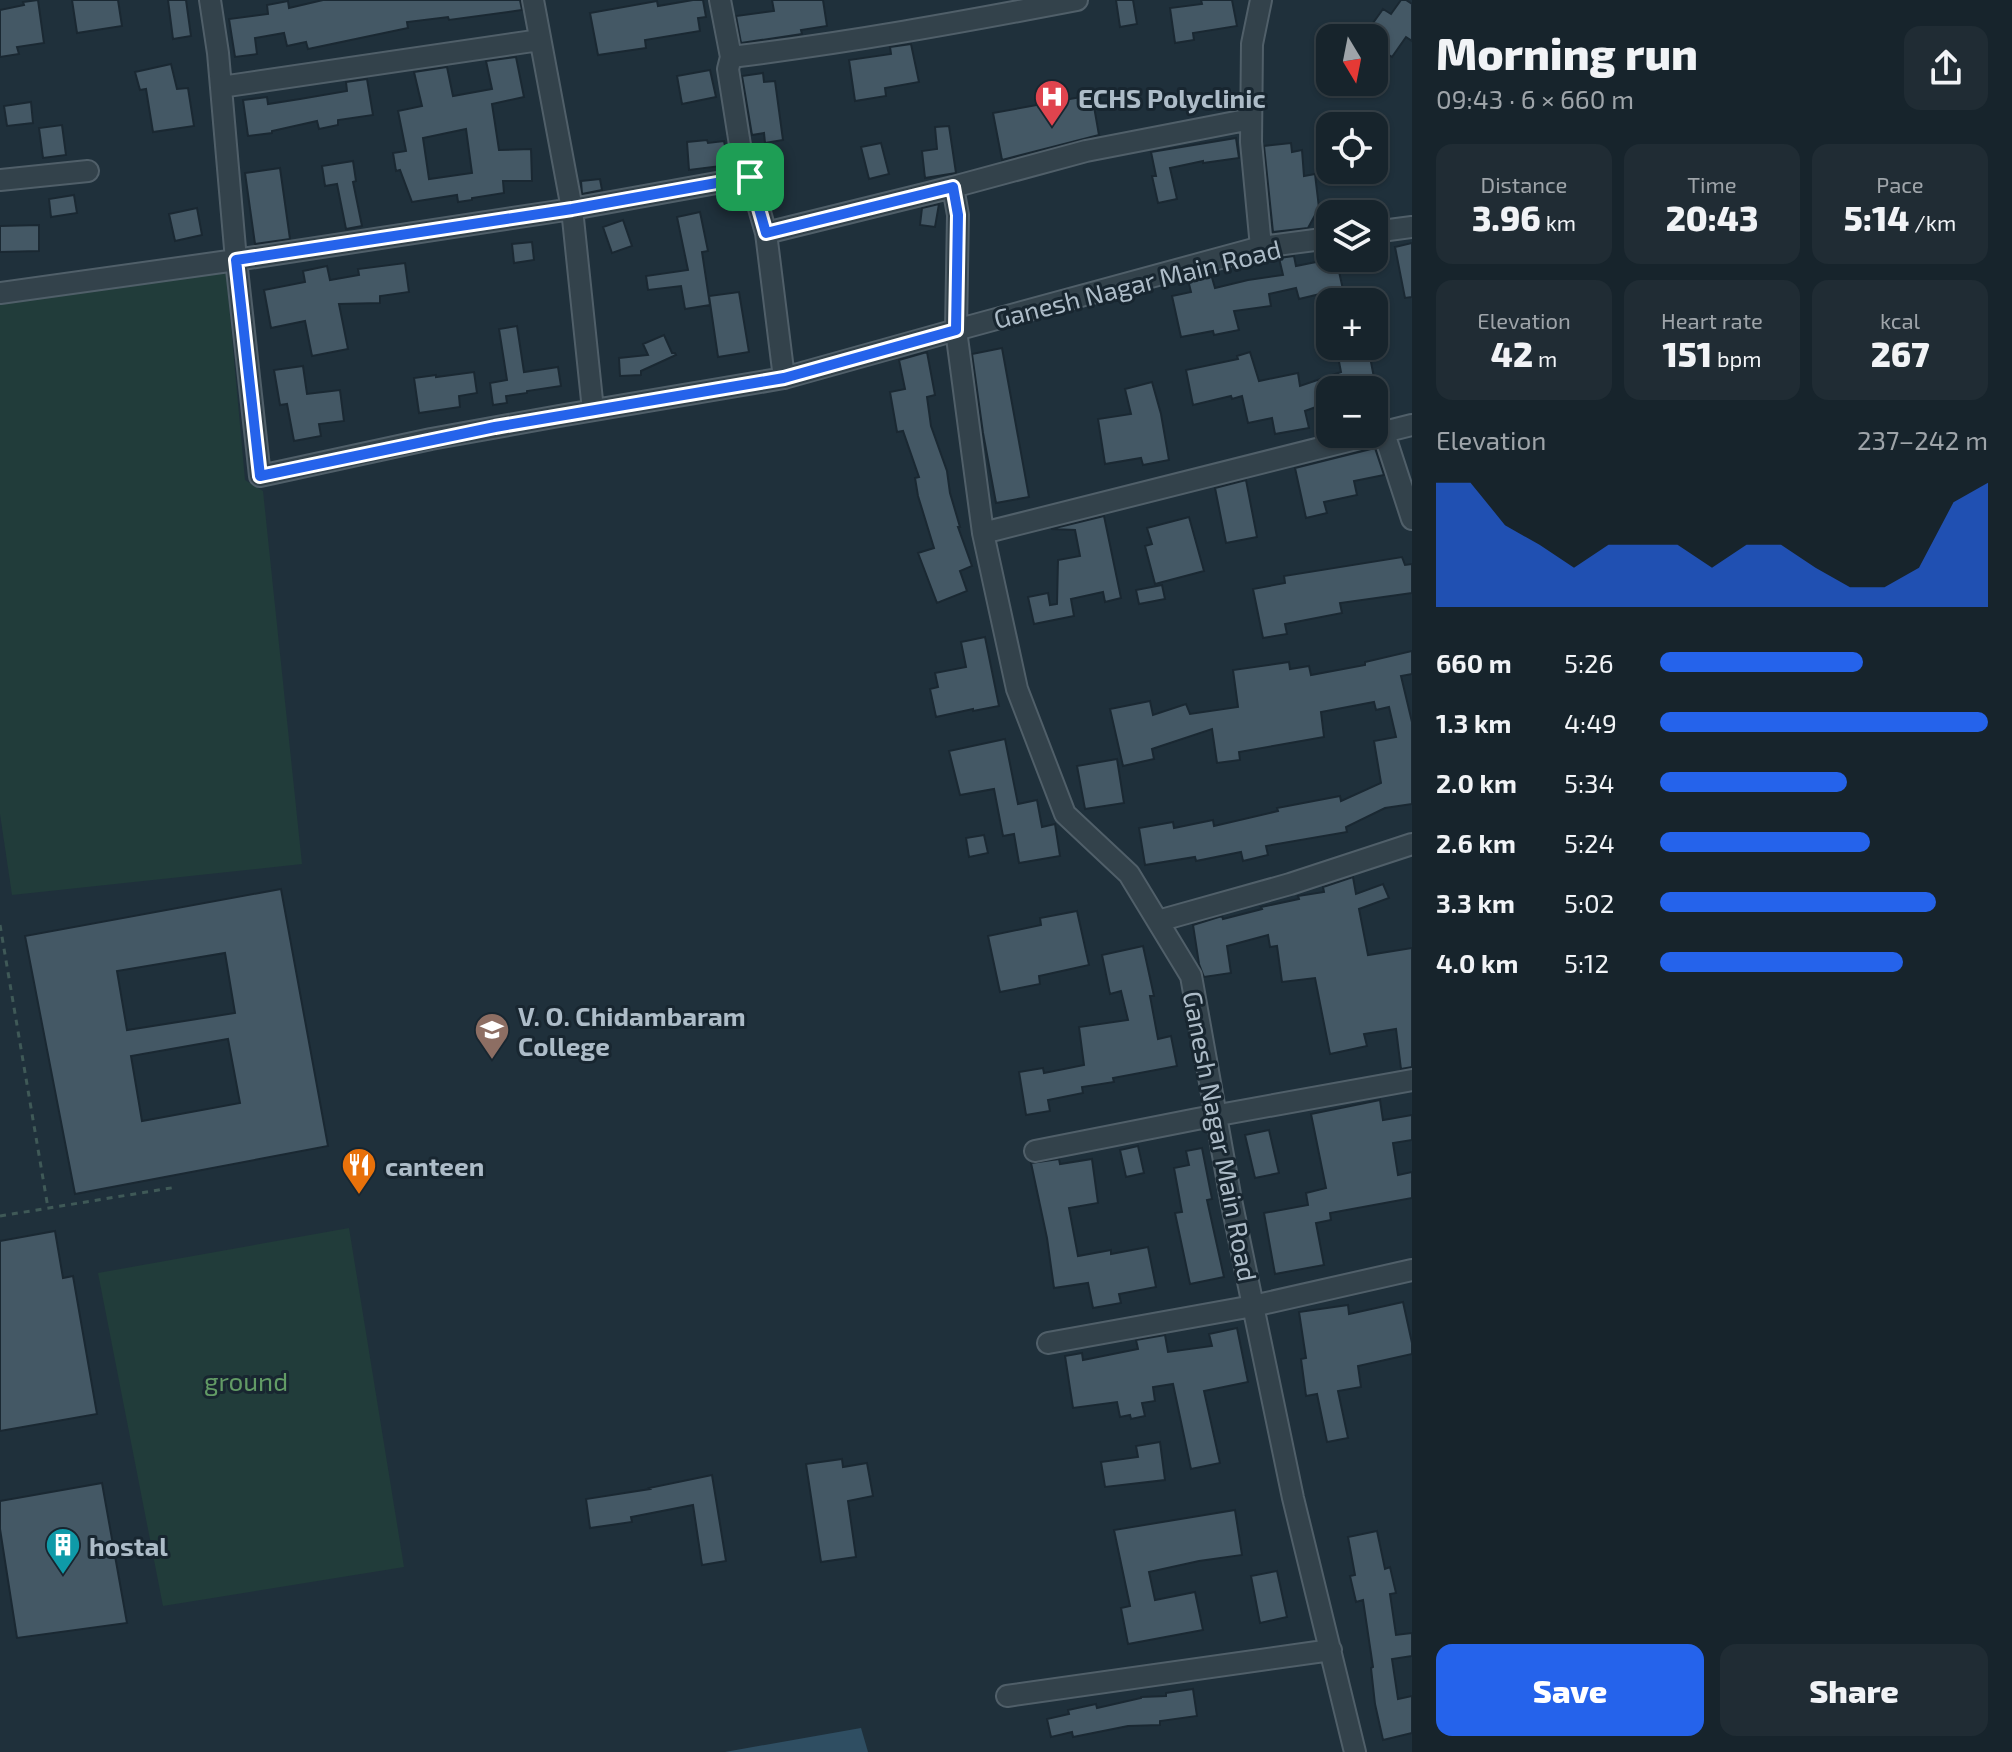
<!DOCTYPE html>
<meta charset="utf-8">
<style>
:root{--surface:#17242c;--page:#202c34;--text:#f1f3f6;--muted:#9ea4a9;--line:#364148;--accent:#2563eb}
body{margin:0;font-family:"Exo 2",sans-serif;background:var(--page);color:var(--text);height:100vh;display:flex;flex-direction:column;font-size:30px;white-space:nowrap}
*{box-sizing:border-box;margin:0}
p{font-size:26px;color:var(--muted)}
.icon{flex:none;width:44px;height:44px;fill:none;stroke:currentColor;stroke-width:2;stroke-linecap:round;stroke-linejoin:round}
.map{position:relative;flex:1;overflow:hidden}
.sheet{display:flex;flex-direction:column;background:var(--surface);width:600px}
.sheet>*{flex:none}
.needle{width:52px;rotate:170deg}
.tools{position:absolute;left:1316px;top:24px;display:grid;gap:16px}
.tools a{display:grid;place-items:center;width:72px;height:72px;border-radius:16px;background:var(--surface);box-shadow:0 2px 6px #0004,0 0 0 2px var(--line);font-size:40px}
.pin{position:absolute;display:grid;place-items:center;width:68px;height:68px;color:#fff;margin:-34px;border-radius:16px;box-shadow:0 4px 12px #0006}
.round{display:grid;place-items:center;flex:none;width:84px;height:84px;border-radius:16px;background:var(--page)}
.summary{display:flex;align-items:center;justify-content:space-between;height:136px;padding:0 24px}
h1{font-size:44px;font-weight:800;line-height:60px}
.metrics{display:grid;grid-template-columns:repeat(3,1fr);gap:12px;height:136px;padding:8px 24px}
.metrics div{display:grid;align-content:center;border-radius:16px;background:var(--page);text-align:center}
.metrics b{font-size:34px;font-weight:800}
.metrics small{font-size:22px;font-weight:400}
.metrics p{font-size:22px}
.chart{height:224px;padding:16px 24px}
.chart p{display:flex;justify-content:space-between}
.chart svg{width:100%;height:144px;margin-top:8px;fill:var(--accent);opacity:.7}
.cta{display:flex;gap:16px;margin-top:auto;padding:16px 24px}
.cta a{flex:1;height:92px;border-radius:16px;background:var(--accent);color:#fff;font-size:32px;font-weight:800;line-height:92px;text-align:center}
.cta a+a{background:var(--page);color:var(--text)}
ul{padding:0 24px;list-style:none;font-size:26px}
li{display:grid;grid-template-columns:128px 96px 1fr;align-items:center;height:60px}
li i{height:20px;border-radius:10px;background:var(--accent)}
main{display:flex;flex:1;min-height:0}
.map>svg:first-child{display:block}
</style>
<main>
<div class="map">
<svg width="1412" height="1752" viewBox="0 0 1412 1752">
<rect width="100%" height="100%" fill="#1f303b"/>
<path fill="#213c3a" d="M 226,272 L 245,480 L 263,491 L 302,864 L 12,895 L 0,814 L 0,304 Z
M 349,1228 L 404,1567 L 163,1606 L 98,1273 Z"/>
<path fill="#2f4e62" d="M 861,1728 L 868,1752 L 725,1752 Z"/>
<path fill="#445865" stroke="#1a2832" stroke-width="2" fill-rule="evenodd" d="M 38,0 L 44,43 L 17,47 L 19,54 L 0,57 L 0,10 L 24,5 L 23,2 Z
M 72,0 L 118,0 L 122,26 L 77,33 Z
M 168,0 L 186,0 L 191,36 L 173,39 Z
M 323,0 L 520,0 L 522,10 L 449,20 L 448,17 L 407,22 L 408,28 L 308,49 L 306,42 L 287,46 L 284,33 L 255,38 L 257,54 L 235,57 L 229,19 L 268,14 L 267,5 L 288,1 L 289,8 Z
M 693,0 L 703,0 L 706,17 L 698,18 L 700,31 L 645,40 L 646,48 L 598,55 L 590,13 L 657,1 L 658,6 Z
M 772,0 L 823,0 L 827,26 L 801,30 L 802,34 L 741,43 L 736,16 L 774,11 Z
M 1116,0 L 1133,0 L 1137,24 L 1120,27 Z
M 1201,0 L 1232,0 L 1237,26 L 1193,33 L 1194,40 L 1175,43 L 1170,8 L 1202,4 Z
M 1401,0 L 1406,0 L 1412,4 L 1412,41 L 1406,37 L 1392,57 L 1374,45 L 1374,38 L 1363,37 L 1383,9 L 1391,14 Z
M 911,44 L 919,82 L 885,88 L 886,96 L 855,101 L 849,60 L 891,54 L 890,47 Z
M 516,57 L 524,97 L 492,104 L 499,150 L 531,149 L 532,181 L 503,181 L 504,193 L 472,198 L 472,200 L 458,202 L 457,195 L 412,202 L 400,170 L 396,171 L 393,153 L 406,151 L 398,111 L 422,106 L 414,72 L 447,67 L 453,96 L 492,89 L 486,61 ZM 466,129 L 472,173 L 429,179 L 423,138 Z
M 171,64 L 177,89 L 188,88 L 194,126 L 153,132 L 146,89 L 140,90 L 135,72 Z
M 710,70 L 716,97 L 682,104 L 677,76 Z
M 763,73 L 764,82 L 775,81 L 783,140 L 765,143 L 764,133 L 752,135 L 742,76 Z
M 367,79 L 373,115 L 338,120 L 338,125 L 319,129 L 317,121 L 272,131 L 272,133 L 248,136 L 243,100 L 267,97 L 268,104 L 300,99 L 347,91 L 346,82 Z
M 1092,95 L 1099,135 L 1002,160 L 993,113 Z
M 31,102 L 33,123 L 7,126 L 4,106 Z
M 62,125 L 66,155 L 43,158 L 39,128 Z
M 949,126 L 956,173 L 925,178 L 922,151 L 937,149 L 935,127 Z
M 1236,138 L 1239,158 L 1203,163 L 1203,161 L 1170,168 L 1177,199 L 1158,203 L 1152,176 L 1156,176 L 1151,152 Z
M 707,140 L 708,143 L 724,141 L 729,165 L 689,170 L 687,142 Z
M 881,143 L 889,174 L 869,179 L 861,147 Z
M 1291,143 L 1292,152 L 1302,150 L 1304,176 L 1315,174 L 1319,208 L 1308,228 L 1273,232 L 1264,146 Z
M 353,161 L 356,181 L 353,182 L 362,226 L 346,229 L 337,184 L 325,186 L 322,166 Z
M 280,168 L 290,239 L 255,244 L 245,173 Z
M 600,179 L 602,190 L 582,194 L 581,181 Z
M 74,195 L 77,213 L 51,217 L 49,199 Z
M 939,204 L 935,227 L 920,225 L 922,208 Z
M 197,208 L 202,235 L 175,241 L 169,214 Z
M 700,212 L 708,251 L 702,252 L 710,305 L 685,309 L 681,286 L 648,290 L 646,276 L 688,270 L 677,217 Z
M 623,220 L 632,246 L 612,253 L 603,227 Z
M 39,225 L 39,251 L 0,252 L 0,226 Z
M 532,242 L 534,260 L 514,263 L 512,244 Z
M 1412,243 L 1412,297 L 1405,298 L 1395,247 Z
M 1294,256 L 1296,266 L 1336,258 L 1344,294 L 1321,299 L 1320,294 L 1299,299 L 1296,288 L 1269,294 L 1271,306 L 1234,311 L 1239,330 L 1214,335 L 1213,331 L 1181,337 L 1172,296 L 1191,292 L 1188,280 L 1211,274 L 1215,288 L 1248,280 L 1283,275 L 1279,258 Z
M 405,263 L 409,292 L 380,296 L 380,303 L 339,304 L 348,349 L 312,356 L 305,321 L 271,328 L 264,290 L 305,282 L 303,271 L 327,266 L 330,280 L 359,275 L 358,269 Z
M 739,292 L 749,352 L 718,357 L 709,296 Z
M 517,326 L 524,372 L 558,367 L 561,386 L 527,391 L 527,393 L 506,396 L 507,403 L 493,405 L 490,383 L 507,380 L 499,329 Z
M 664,335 L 672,353 L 675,353 L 676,355 L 641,371 L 641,375 L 620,376 L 619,358 L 648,355 L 643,344 Z
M 1336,346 L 1368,346 L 1375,383 L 1373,384 L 1374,390 L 1330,390 L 1330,402 L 1305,411 L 1309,428 L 1275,434 L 1272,418 L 1248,423 L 1242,396 L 1232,399 L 1231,396 L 1193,405 L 1186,370 L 1238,359 L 1237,356 L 1250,352 L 1259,381 L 1298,373 L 1300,386 L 1341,372 Z
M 1002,348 L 1029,497 L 996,503 L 983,433 L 972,354 Z
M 927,352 L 935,395 L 927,397 L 931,426 L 947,471 L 950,493 L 960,527 L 958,527 L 972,566 L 960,571 L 967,591 L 937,603 L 918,553 L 934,548 L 918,496 L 915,478 L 919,477 L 903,431 L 897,432 L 890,392 L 905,389 L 899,360 Z
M 303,366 L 307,394 L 340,390 L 344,421 L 319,424 L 321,436 L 294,441 L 287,404 L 280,405 L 274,370 Z
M 474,372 L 477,393 L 459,396 L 460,407 L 419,413 L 414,378 L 436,375 L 436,377 Z
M 1152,382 L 1161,414 L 1169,460 L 1143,465 L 1141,458 L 1105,464 L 1098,419 L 1131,414 L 1125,389 Z
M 1375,448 L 1384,475 L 1354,481 L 1357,495 L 1324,502 L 1327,513 L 1306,518 L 1295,468 Z
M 1246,480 L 1257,537 L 1226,543 L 1215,488 Z
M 1104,516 L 1121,598 L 1105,602 L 1103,592 L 1071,599 L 1074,616 L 1034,624 L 1028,597 L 1048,593 L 1050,605 L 1057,604 L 1058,560 L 1080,556 L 1075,530 L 1051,529 Z
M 1189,517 L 1204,571 L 1155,584 L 1145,546 L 1152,544 L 1147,528 Z
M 1402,557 L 1405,565 L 1412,564 L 1412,593 L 1340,603 L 1342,613 L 1285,624 L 1287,634 L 1263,638 L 1253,589 L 1285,583 L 1284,576 Z
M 1162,585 L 1165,599 L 1139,604 L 1136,590 Z
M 985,637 L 999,706 L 973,711 L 973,709 L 936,717 L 930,689 L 938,687 L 935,673 L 966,667 L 961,642 Z
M 1412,651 L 1412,674 L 1401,676 L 1412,722 L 1412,804 L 1385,808 L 1346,827 L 1347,832 L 1266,846 L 1268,855 L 1243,861 L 1241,852 L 1196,861 L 1195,857 L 1145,865 L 1139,828 L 1173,822 L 1174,828 L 1213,820 L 1214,826 L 1278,811 L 1277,808 L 1340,796 L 1341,801 L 1381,783 L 1374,741 L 1396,737 L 1389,707 L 1376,710 L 1374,702 L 1321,712 L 1324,737 L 1239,752 L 1240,760 L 1217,763 L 1212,729 L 1152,749 L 1154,759 L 1123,766 L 1110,709 L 1150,701 L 1153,715 L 1186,704 L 1190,714 L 1238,707 L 1233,670 L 1289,662 L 1290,669 L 1309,666 L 1311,675 L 1365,665 L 1365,662 Z
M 1005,739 L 1018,804 L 1037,800 L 1042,827 L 1055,824 L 1060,856 L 1019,863 L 1014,834 L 1003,836 L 994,789 L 960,795 L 949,751 Z
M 1117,759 L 1124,803 L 1085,809 L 1077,766 Z
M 984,835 L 988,853 L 969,857 L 966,838 Z
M 1353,877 L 1356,894 L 1383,884 L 1389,898 L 1359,909 L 1368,955 L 1412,948 L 1412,1067 L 1401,1069 L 1396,1029 L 1364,1034 L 1367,1046 L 1330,1054 L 1315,978 L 1282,982 L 1277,946 L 1270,947 L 1268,935 L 1227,946 L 1231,973 L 1204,977 L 1199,964 L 1193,925 L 1222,916 L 1223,919 L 1262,909 L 1261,907 L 1299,899 L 1298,896 L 1324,892 L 1323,887 Z
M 281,889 L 328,1146 L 75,1194 L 25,936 ZM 225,953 L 235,1013 L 127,1030 L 117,971 ZM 228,1039 L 240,1103 L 142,1121 L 131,1056 Z
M 1077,911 L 1089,965 L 1039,976 L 1040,984 L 1000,992 L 988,936 L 1041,925 L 1040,918 Z
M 1143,946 L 1154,996 L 1150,996 L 1158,1039 L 1171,1036 L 1177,1066 L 1113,1078 L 1114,1082 L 1082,1087 L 1083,1093 L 1048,1100 L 1050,1111 L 1026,1115 L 1019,1072 L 1043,1068 L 1044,1073 L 1084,1065 L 1079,1027 L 1128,1020 L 1121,991 L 1110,994 L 1102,955 Z
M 1380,1100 L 1383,1120 L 1412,1115 L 1412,1140 L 1393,1143 L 1398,1175 L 1412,1172 L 1412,1198 L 1330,1213 L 1331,1220 L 1316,1223 L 1324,1265 L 1275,1274 L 1264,1213 L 1308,1205 L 1306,1193 L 1326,1188 L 1311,1114 Z
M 1269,1130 L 1279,1173 L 1255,1178 L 1245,1135 Z
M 1138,1146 L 1144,1173 L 1126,1177 L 1120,1150 Z
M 1202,1148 L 1212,1199 L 1207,1200 L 1224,1277 L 1190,1284 L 1175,1213 L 1182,1212 L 1174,1168 L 1189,1165 L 1186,1151 Z
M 1059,1159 L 1060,1164 L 1092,1159 L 1098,1203 L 1069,1208 L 1078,1256 L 1111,1250 L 1111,1254 L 1148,1247 L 1156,1287 L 1119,1294 L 1121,1303 L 1093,1308 L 1088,1283 L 1054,1288 L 1047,1238 L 1031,1163 Z
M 55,1231 L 63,1278 L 73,1276 L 97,1414 L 0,1431 L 0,1241 Z
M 1403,1302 L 1412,1343 L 1412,1354 L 1358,1366 L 1361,1387 L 1338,1391 L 1348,1438 L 1327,1442 L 1317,1394 L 1306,1396 L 1301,1359 L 1306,1358 L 1299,1312 L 1348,1305 L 1349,1314 Z
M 1237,1328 L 1248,1382 L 1204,1391 L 1220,1463 L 1191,1469 L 1173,1384 L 1153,1387 L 1155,1401 L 1142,1403 L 1145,1416 L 1131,1419 L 1130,1415 L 1120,1417 L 1117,1402 L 1073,1408 L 1065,1356 L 1082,1353 L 1083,1360 L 1138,1349 L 1136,1340 L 1165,1335 L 1168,1352 L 1212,1346 L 1209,1334 Z
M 1160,1442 L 1165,1480 L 1105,1487 L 1101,1462 L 1138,1457 L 1136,1446 Z
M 842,1459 L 843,1467 L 867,1463 L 873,1496 L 848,1501 L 856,1557 L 821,1562 L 806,1464 Z
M 712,1475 L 726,1561 L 702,1565 L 693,1505 L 631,1517 L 632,1522 L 590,1528 L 586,1499 L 650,1489 L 649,1488 Z
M 102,1483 L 127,1623 L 17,1638 L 0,1529 L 0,1501 Z
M 1235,1510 L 1242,1555 L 1199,1561 L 1149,1572 L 1155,1600 L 1195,1592 L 1203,1630 L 1128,1644 L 1121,1608 L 1130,1606 L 1114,1530 Z
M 1377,1531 L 1385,1569 L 1390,1567 L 1396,1593 L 1390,1594 L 1396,1635 L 1412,1633 L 1412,1656 L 1392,1659 L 1398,1699 L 1412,1696 L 1412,1733 L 1383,1740 L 1375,1704 L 1371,1668 L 1373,1667 L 1363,1600 L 1356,1602 L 1350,1576 L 1355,1575 L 1348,1537 Z
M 1277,1571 L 1287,1617 L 1260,1623 L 1251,1576 Z
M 1193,1689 L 1197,1716 L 1160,1721 L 1160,1725 L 1128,1726 L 1073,1737 L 1072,1732 L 1051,1737 L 1047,1719 L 1069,1714 L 1068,1710 L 1096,1704 L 1097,1708 L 1141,1698 L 1141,1697 L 1166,1696 L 1166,1693 Z"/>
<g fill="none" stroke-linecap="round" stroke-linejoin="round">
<defs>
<path id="minor" d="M 210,0 L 218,53 L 236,260 L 260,476 L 431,439 L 559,416 L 784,378 L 956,330 L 958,215 L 953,187 L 1086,151 L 1251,119
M 533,0 L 572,209 L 593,410
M 720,0 L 731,57 L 728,69 L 740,145 L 750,177
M 1261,0 L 1252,44 L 1251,142 L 1261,247
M 731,57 C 847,43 962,22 1077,0
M 221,87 L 540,40
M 0,180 L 88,171
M 1374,232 L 1412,227
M 766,233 L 784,378
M 1330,238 L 1261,247 L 956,330 L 983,533 L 1017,689 L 1065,814 L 1129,874 L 1191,976 L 1231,1200 L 1293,1498 L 1355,1752
M 0,293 L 236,260 L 572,209 L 750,177 L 766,233 L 953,187
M 1384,433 L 1412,519
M 983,533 L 1412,425
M 1158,921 L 1290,884 L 1412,844
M 1035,1151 L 1197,1119 L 1412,1080
M 1048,1343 L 1253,1306 L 1412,1270
M 1007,1696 L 1331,1650"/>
</defs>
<use href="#minor" stroke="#505f69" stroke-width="24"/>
<path stroke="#3f5957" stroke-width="3" stroke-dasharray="6 6" stroke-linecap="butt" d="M 0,925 L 48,1208
M 0,1216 L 177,1187"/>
<use href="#minor" stroke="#33424b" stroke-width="20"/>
</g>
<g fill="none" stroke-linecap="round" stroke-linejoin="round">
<defs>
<path id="route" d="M 750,177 L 766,233 L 953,187 L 958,215 L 956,330 L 784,378 L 495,427 L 260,476 L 236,260 L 572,209 Z"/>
</defs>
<use href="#route" stroke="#fff" stroke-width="16"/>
<use href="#route" stroke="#2563eb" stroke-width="10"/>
</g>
<defs>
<symbol id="hospital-pin" viewBox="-11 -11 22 30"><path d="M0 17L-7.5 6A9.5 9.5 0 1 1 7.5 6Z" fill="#e0444e" stroke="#182630"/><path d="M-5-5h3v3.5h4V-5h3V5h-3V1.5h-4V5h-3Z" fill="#fff"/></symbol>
<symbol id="university-pin" viewBox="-11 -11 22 30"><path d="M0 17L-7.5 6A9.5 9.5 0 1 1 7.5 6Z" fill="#8d6e63" stroke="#182630"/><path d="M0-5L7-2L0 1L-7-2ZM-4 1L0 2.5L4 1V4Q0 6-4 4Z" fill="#fff"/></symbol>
<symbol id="restaurant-pin" viewBox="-11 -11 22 30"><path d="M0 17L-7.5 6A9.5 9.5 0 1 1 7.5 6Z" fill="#e8710a" stroke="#182630"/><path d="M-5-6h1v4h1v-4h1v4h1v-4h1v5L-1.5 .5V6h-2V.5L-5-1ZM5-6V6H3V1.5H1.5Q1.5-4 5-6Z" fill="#fff"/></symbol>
<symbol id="building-pin" viewBox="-11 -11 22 30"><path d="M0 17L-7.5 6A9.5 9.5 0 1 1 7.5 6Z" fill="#0f9aa8" stroke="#182630"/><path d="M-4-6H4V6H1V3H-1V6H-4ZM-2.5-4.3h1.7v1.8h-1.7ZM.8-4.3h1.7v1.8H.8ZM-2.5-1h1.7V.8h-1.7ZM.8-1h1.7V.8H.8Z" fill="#fff"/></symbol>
</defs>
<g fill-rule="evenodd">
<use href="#hospital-pin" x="1032" y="77" width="40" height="54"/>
<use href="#university-pin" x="472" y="1010" width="40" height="54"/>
<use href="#restaurant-pin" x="339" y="1145" width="40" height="54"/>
<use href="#building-pin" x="43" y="1525" width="40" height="54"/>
</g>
<g text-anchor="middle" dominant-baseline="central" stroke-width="6" stroke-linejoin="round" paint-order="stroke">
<g font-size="26" font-weight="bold" fill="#adbcc8" stroke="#182630" text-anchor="start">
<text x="1078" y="97">ECHS Polyclinic</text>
<text x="518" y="1015">V. O. Chidambaram<tspan x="518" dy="30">College</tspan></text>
<text x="385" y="1165">canteen</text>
<text x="89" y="1545">hostal</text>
</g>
<g font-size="26" fill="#adbcc8" stroke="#182630">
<text transform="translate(1137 283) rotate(-14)">Ganesh Nagar Main Road</text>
<text transform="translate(1221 1136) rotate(79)">Ganesh Nagar Main Road</text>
</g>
<g font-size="26" fill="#629b65" stroke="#182630">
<text x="246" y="1380">ground</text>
</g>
</g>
</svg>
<div class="tools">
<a><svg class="needle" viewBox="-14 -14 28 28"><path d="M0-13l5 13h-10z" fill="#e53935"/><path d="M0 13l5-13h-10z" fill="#9ea4a9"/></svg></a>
<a><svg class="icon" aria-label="locate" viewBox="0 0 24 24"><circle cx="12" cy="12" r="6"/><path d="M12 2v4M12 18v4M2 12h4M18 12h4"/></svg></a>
<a><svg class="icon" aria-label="layers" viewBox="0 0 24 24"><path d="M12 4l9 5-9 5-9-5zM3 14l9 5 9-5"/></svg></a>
<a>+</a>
<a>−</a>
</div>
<div class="pin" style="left:750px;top:177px;background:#1e9e55"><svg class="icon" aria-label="arrive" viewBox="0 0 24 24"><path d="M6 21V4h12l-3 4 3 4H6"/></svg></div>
</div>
<section class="sheet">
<div class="summary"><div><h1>Morning run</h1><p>09:43 · 6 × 660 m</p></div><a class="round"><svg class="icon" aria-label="share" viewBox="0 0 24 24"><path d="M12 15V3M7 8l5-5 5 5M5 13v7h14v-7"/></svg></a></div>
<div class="metrics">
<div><p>Distance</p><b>3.96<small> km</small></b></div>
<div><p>Time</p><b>20:43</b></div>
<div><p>Pace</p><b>5:14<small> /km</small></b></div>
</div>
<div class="metrics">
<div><p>Elevation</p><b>42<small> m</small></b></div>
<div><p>Heart rate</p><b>151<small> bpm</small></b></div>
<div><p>kcal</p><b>267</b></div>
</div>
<div class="chart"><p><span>Elevation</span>237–242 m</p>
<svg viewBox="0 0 160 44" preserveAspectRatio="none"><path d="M0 44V6L10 6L20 19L30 25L40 32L50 25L60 25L70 25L80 32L90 25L100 25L110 32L120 38L130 38L140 32L150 12L160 6V44z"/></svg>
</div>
<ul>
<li><b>660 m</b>5:26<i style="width:62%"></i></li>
<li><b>1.3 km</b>4:49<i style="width:100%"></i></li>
<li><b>2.0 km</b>5:34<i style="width:57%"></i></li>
<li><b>2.6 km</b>5:24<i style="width:64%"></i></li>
<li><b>3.3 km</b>5:02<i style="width:84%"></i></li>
<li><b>4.0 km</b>5:12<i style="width:74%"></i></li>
</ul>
<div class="cta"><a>Save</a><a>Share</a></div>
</section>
</main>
